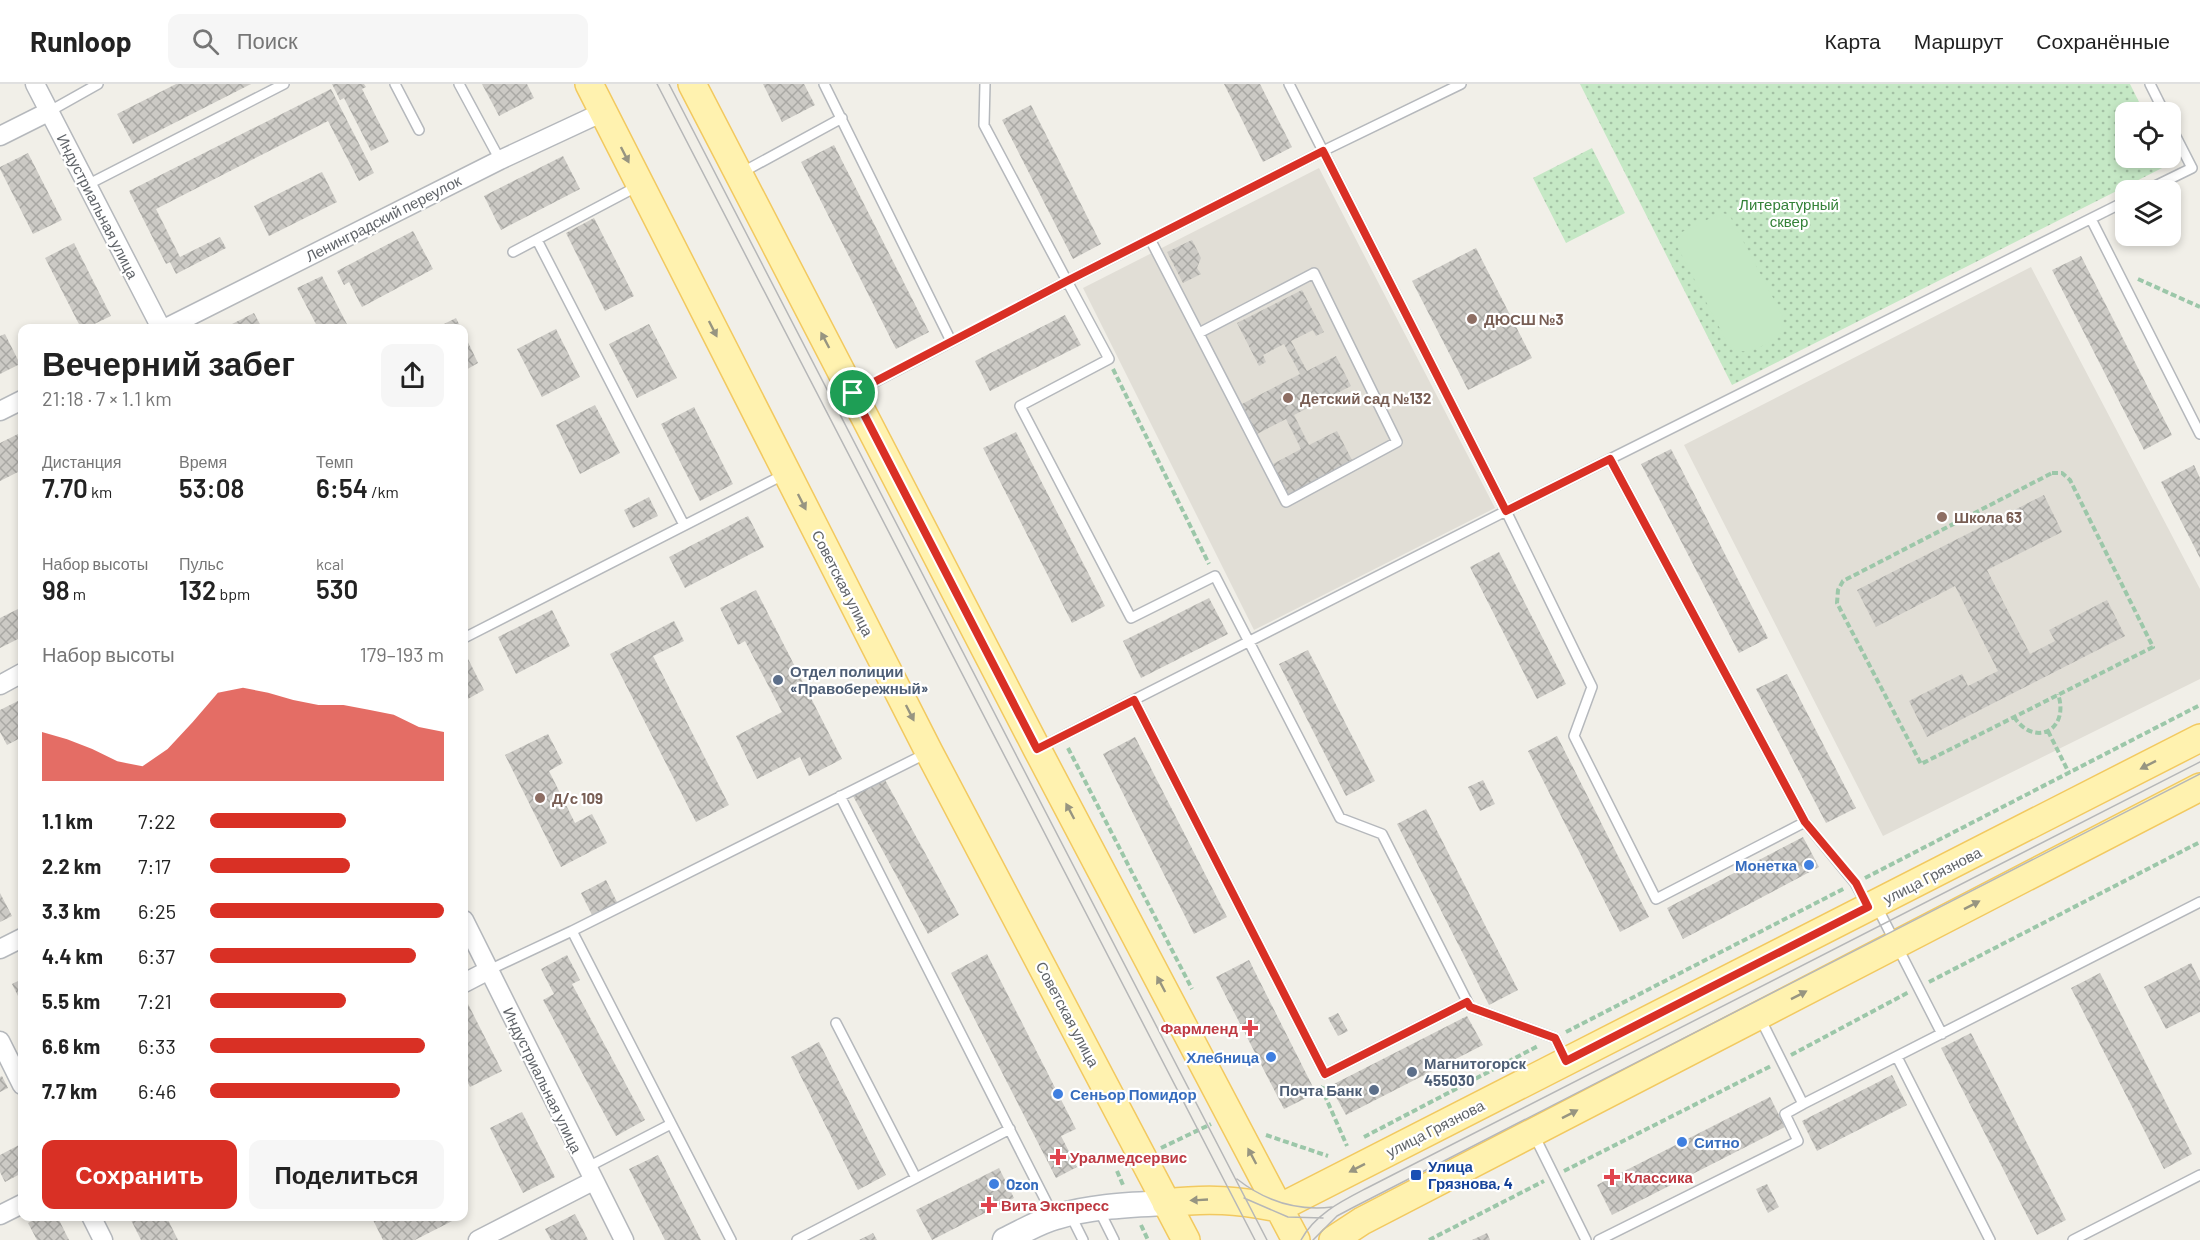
<!DOCTYPE html>
<html lang="ru">
<meta charset="utf-8">
<style>
:root{--surface:#fff;--page:#f6f6f6;--text:#222;--muted:#767676;--line:#e0e0e0;--accent:#d93025}
body{margin:0;font-family:Barlow,sans-serif;background:var(--page);color:var(--text);height:100vh;display:flex;flex-direction:column;font-size:22px;white-space:nowrap}
*{box-sizing:border-box;margin:0}
p{font-size:20px;color:var(--muted)}
.icon{flex:none;width:33px;height:33px;fill:none;stroke:currentColor;stroke-width:2;stroke-linecap:round;stroke-linejoin:round}
.map{position:relative;flex:1;overflow:hidden}
.panel{position:absolute;left:18px;top:240px;width:450px;height:897px;display:flex;flex-direction:column;background:var(--surface);border-radius:12px;box-shadow:0 3px 9px #0003}
.panel>*{flex:none}
.fabs{position:absolute;left:2115px;top:18px;display:grid;gap:12px}
.fabs a{display:grid;place-items:center;width:66px;height:66px;border-radius:12px;background:var(--surface);box-shadow:0 3px 9px #0003;font-size:30px}
.pin{position:absolute;display:grid;place-items:center;width:51px;height:51px;color:#fff;margin:-26px;border:3px solid #fff;border-radius:50%;box-shadow:0 2px 6px #0007}
.round{display:grid;place-items:center;flex:none;width:63px;height:63px;border-radius:12px;background:var(--page)}
.summary{display:flex;align-items:center;justify-content:space-between;height:102px;padding:0 24px}
h1{font-size:33px;font-weight:600;line-height:45px}
.metrics{display:grid;grid-template-columns:repeat(3,1fr);gap:9px;height:102px;padding:6px 24px}
.metrics div{display:grid;align-content:center}
.metrics b{font-size:26px;font-weight:600}
.metrics small{font-size:16px;font-weight:400}
.metrics p{font-size:16px}
.chart{height:168px;padding:12px 24px}
.chart p{display:flex;justify-content:space-between}
.chart svg{width:100%;height:108px;margin-top:6px;fill:var(--accent);opacity:.7}
.primary-button{display:flex;gap:12px;margin-top:auto;padding:12px 24px}
.primary-button a{flex:1;height:69px;border-radius:12px;background:var(--accent);color:#fff;font-size:24px;font-weight:600;line-height:69px;text-align:center}
.primary-button a+a{background:var(--page);color:var(--text)}
ul{padding:0 24px;list-style:none;font-size:20px}
li{display:grid;grid-template-columns:96px 72px 1fr;align-items:center;height:45px}
li i{height:15px;border-radius:8px;background:var(--accent)}
header{display:flex;align-items:center;gap:36px;box-sizing:border-box;height:84px;padding:0 30px;background:var(--surface);border-bottom:2px solid var(--line)}
header strong{font-size:28px}
nav{display:flex;gap:33px;margin-inline-start:auto;font-size:21px}
.search{width:420px;height:54px;background:var(--page);display:flex;align-items:center;gap:15px;box-sizing:border-box;padding:0 21px;border-radius:12px;color:var(--muted);font-size:22px}
.map>svg:first-child{display:block}
</style>
<header>
<strong>Runloop</strong>
<div class="search"><svg class="icon" aria-label="search" viewBox="0 0 24 24"><circle cx="10" cy="10" r="6"/><path d="M15 15l6 6"/></svg>Поиск</div>
<nav><a>Карта</a><a>Маршрут</a><a>Сохранённые</a></nav>
</header>
<div class="map">
<svg width="2200" height="1156" viewBox="0 0 2200 1156">
<defs>
<pattern id="grass-dots" width="8" height="8" patternUnits="userSpaceOnUse" patternTransform="scale(1.5)"><rect width="8" height="8" fill="#c5e8c5"/><path d="M2 2h.1M6 6h.1" fill="none" stroke="#a3c0a4" stroke-width="1.8" stroke-linecap="round"/></pattern>
<pattern id="building-cross-hatch" width="8" height="8" patternUnits="userSpaceOnUse" patternTransform="scale(1.5)"><rect width="8" height="8" fill="#cccac5"/><path d="M0 0l8 8M0 8l8-8" fill="none" stroke="#a9a8a4"/></pattern>
</defs>
<rect width="100%" height="100%" fill="#f1efe8"/>
<path fill="#e1ded6" d="M 1319,84 L 1495,424 L 1254,546 L 1083,204 Z
M 2031,183 L 2200,505 L 2200,595 L 1883,752 L 1684,361 Z"/>
<path fill="url(#grass-dots)" d="M 1580,0 L 2130,0 L 2144,28 L 2126,28 L 2126,74 L 2167,74 L 2170,80 L 1732,301 Z
M 1592,64 L 1625,129 L 1566,159 L 1533,94 Z"/>
<path fill="#c5e8c5" d="M 1721,129 L 1727,130 L 1731,134 L 1783,233 L 1783,247 C 1771,259 1744,276 1729,262 L 1677,162 L 1676,156 L 1682,148 Z"/>
<path fill="url(#building-cross-hatch)" d="M 176,0 L 251,0 L 133,60 L 117,30 Z
M 332,0 L 364,0 L 366,3 L 362,5 L 389,58 L 371,67 L 344,14 L 340,16 Z
M 482,0 L 527,0 L 534,14 L 499,32 Z
M 763,0 L 804,0 L 815,21 L 782,38 Z
M 1224,0 L 1260,0 L 1292,63 L 1263,78 Z
M 331,5 L 374,89 L 359,97 L 328,37 L 156,125 L 180,173 L 220,153 L 226,164 L 176,190 L 170,178 L 166,180 L 129,107 Z
M 1031,21 L 1101,160 L 1073,175 L 1002,36 Z
M 834,61 L 929,248 L 896,265 L 801,78 Z
M 28,69 L 62,136 L 33,150 L 0,85 L 0,83 Z
M 563,72 L 580,105 L 501,146 L 484,112 Z
M 322,88 L 337,118 L 269,152 L 254,122 Z
M 594,134 L 634,212 L 605,227 L 566,149 Z
M 413,147 L 433,185 L 362,223 L 349,198 L 344,201 L 337,187 Z
M 1192,156 L 1201,174 L 1197,184 L 1201,190 L 1183,199 L 1167,168 Z
M 74,159 L 111,232 L 86,244 L 81,244 L 45,174 Z
M 1476,164 L 1532,274 L 1468,306 L 1412,197 Z
M 2081,172 L 2172,351 L 2144,366 L 2052,186 Z
M 322,192 L 349,244 L 318,244 L 297,204 Z
M 1302,206 L 1324,248 L 1316,252 L 1313,246 L 1291,257 L 1307,287 L 1336,272 L 1351,302 L 1294,331 L 1309,361 L 1337,347 L 1353,378 L 1288,411 L 1273,380 L 1301,365 L 1286,335 L 1257,350 L 1242,320 L 1300,290 L 1284,260 L 1263,271 L 1266,278 L 1259,282 L 1237,239 Z
M 254,229 L 262,244 L 224,244 Z
M 1065,231 L 1081,261 L 990,307 L 975,277 Z
M 456,234 L 461,244 L 436,244 Z
M 649,240 L 677,294 L 637,314 L 609,260 Z
M 556,245 L 580,293 L 542,313 L 517,265 Z
M 5,250 L 20,280 L 0,290 L 0,252 Z
M 464,250 L 478,279 L 464,287 Z
M 595,321 L 620,369 L 580,390 L 556,341 Z
M 694,323 L 733,400 L 700,417 L 661,340 Z
M 22,348 L 22,386 L 0,397 L 0,359 Z
M 1016,348 L 1105,522 L 1072,539 L 983,364 Z
M 1671,365 L 1768,554 L 1739,569 L 1641,380 Z
M 2194,381 L 2200,394 L 2200,474 L 2161,398 Z
M 2044,411 L 2062,448 L 1987,486 L 2030,570 L 2055,557 L 2049,546 L 2107,516 L 2125,552 L 1927,653 L 1909,617 L 1962,590 L 1968,602 L 1998,587 L 1955,502 L 1876,543 L 1857,506 Z
M 649,413 L 658,432 L 633,444 L 624,426 Z
M 748,432 L 764,463 L 685,504 L 669,473 Z
M 1499,468 L 1566,600 L 1537,615 L 1470,483 Z
M 756,506 L 842,675 L 809,692 L 800,673 L 757,695 L 736,652 L 782,628 L 745,557 L 738,561 L 720,524 Z
M 1209,514 L 1228,550 L 1141,594 L 1123,557 Z
M 22,523 L 22,553 L 0,564 L 0,534 Z
M 552,526 L 570,562 L 516,590 L 498,553 Z
M 674,537 L 684,557 L 653,572 L 729,721 L 696,738 L 610,570 Z
M 1308,566 L 1375,697 L 1346,712 L 1279,580 Z
M 468,575 L 484,606 L 464,617 L 464,577 Z
M 1787,590 L 1856,724 L 1826,739 L 1756,605 Z
M 22,615 L 22,653 L 7,661 L 0,648 L 0,626 Z
M 548,650 L 563,679 L 549,687 L 575,739 L 592,730 L 607,759 L 561,783 L 505,671 Z
M 1557,652 L 1649,833 L 1620,848 L 1528,667 Z
M 1135,653 L 1227,833 L 1194,850 L 1103,670 Z
M 884,694 L 959,831 L 928,850 L 853,712 Z
M 1483,696 L 1495,720 L 1480,727 L 1468,703 Z
M 1426,725 L 1518,906 L 1489,921 L 1397,740 Z
M 1803,753 L 1819,783 L 1683,855 L 1667,824 Z
M 606,796 L 618,820 L 593,833 L 581,809 Z
M 0,809 L 12,832 L 0,838 Z
M 987,870 L 1076,1045 L 1061,1052 L 1077,1083 L 1056,1094 L 951,889 Z
M 567,871 L 580,896 L 572,900 L 645,1036 L 616,1052 L 543,916 L 554,910 L 541,885 Z
M 1249,876 L 1316,1009 L 1284,1025 L 1216,893 Z
M 2191,879 L 2200,897 L 2200,928 L 2166,945 L 2144,903 Z
M 2100,889 L 2192,1070 L 2164,1085 L 2071,904 Z
M 22,895 L 22,920 L 12,900 Z
M 468,920 L 502,987 L 470,1003 L 464,991 L 464,923 Z
M 1338,929 L 1348,947 L 1338,952 L 1328,934 Z
M 1467,932 L 1483,961 L 1346,1031 L 1330,1002 Z
M 1971,949 L 2066,1136 L 2037,1151 L 1941,964 Z
M 819,958 L 886,1091 L 858,1106 L 791,973 Z
M 1892,991 L 1907,1021 L 1817,1067 L 1802,1037 Z
M 2,992 L 8,1004 L 0,1008 L 0,993 Z
M 1770,1013 L 1785,1043 L 1612,1131 L 1597,1101 Z
M 522,1028 L 555,1093 L 523,1109 L 490,1044 Z
M 19,1061 L 22,1069 L 22,1089 L 5,1098 L 0,1088 L 0,1071 Z
M 658,1071 L 701,1156 L 665,1156 L 629,1085 Z
M 999,1084 L 1014,1114 L 932,1156 L 916,1126 Z
M 1767,1100 L 1779,1123 L 1768,1129 L 1756,1105 Z
M 575,1130 L 588,1156 L 551,1156 L 545,1145 Z
M 41,1132 L 57,1132 L 69,1156 L 37,1156 L 28,1139 Z
M 129,1132 L 166,1132 L 178,1156 L 141,1156 Z
M 374,1132 L 457,1132 L 458,1134 L 415,1156 L 383,1156 L 372,1134 Z
M 873,1149 L 877,1156 L 859,1156 Z
M 1487,1149 L 1490,1156 L 1472,1156 Z"/>
<g fill="none" stroke-linecap="round" stroke-linejoin="round">
<defs>
<path id="lane" d="M 395,0 L 419,46
M 459,0 L 500,76
M 824,0 L 951,257
M 985,0 L 984,41 L 1067,197 L 1150,155 L 1286,418 L 1397,358 L 1314,189 L 1199,249
M 1289,0 L 1506,427 L 2126,117
M 2150,0 L 2164,28
M 50,27 L 98,0
M 741,89 L 842,34
M 87,101 L 284,0
M 2147,106 L 2192,84 L 2170,41
M 2091,135 L 2200,350
M 1150,155 L 1323,67 L 1461,0
M 537,156 L 684,441
M 513,168 L 638,102
M 854,309 L 1067,197 L 1109,275 L 1020,322 L 1131,534 L 1215,492 L 1340,734 L 1382,750 L 1470,923 L 1555,954 L 1565,975
M 1610,375 L 1805,738 L 1855,799 L 1867,821
M 464,554 L 785,390
M 1134,616 L 1325,990 L 1467,918
M 1039,664 L 1506,427 L 1592,603 L 1574,652 L 1656,815 L 1805,738
M 840,712 L 1054,1133
M 1876,821 L 1942,950
M 572,847 L 731,1156
M 489,886 L 572,847 L 927,669
M 1760,934 L 1803,1020 L 2200,818
M 836,939 L 916,1094
M 1897,973 L 1990,1156
M 1534,1051 L 1586,1156
M 586,1084 L 671,1040
M 1099,1126 L 1114,1156
M 1071,1132 L 1083,1156
M 797,1156 L 1010,1045
M 1599,1156 L 1798,1057 L 1785,1030 L 1803,1020
M 2073,1156 L 2200,1091"/>
<path id="street" d="M 35,0 L 161,244
M 0,52 L 50,27
M 166,244 L 500,76 L 603,28
M 0,327 L 22,316
M 0,601 L 22,589
M 464,836 L 624,1156
M 0,865 L 22,854
M 464,899 L 489,886
M 0,957 L 22,1001
M 0,1131 L 22,1120
M 91,1132 L 103,1156
M 478,1156 L 593,1097"/>
<path id="secondary" d="M 1005,1156 C 1022,1148 1038,1138 1056,1133 C 1092,1122 1129,1121 1166,1119"/>
<path id="primary" d="M 589,0 L 929,668 L 1186,1156
M 692,0 L 1037,665 L 1279,1124 L 2200,654
M 1166,1119 C 1210,1114 1236,1116 1279,1124 L 1296,1156
M 1333,1156 L 1362,1137 L 2200,703"/>
</defs>
<use href="#lane" stroke="#b5b8bc" stroke-width="12"/>
<use href="#street" stroke="#b5b8bc" stroke-width="21"/>
<use href="#secondary" stroke="#b6babf" stroke-width="27"/>
<use href="#primary" stroke="#f2c960" stroke-width="30"/>
<path stroke="#9cc7a9" stroke-width="4" stroke-dasharray="6 3" stroke-linecap="butt" d="M 2138,195 L 2200,223
M 1113,285 L 1209,480
M 2052,389 L 2062,389 L 2070,396 L 2153,563 L 1921,680 L 1837,519 L 1838,506 L 1843,497 Z
M 2014,633 C 2035,664 2070,646 2058,610
M 2048,647 L 2069,689
M 1068,664 L 1192,905
M 1865,794 L 2200,621
M 1929,898 L 2200,758
M 1566,948 L 1845,804
M 1791,971 L 1909,908
M 1323,1002 L 1322,1005 L 1347,1062
M 1266,1051 L 1328,1072
M 1364,1053 L 1538,962
M 1161,1064 L 1211,1040
M 1117,1087 L 1123,1101
M 1564,1087 L 1771,982
M 1141,1141 L 1148,1156
M 1429,1156 L 1544,1097"/>
<use href="#lane" stroke="#fff" stroke-width="9"/>
<use href="#street" stroke="#fff" stroke-width="18"/>
<use href="#secondary" stroke="#fff" stroke-width="24"/>
<use href="#primary" stroke="#fff2af" stroke-width="27"/>
<path stroke="#b6b7b8" stroke-width="1.5" d="M 657,0 L 1255,1156
M 669,0 L 1267,1156
M 1237,1095 C 1265,1117 1297,1127 1332,1123
M 1244,1114 L 1288,1133 L 1323,1134
M 1301,1156 C 1315,1130 1342,1117 1367,1104 L 2200,678
M 1313,1156 L 1337,1132 L 1354,1123 L 2200,690"/>
</g>
<defs><path id="oneway-solid" d="M-6-.8H1V-3.2L6.5 0L1 3.2V.8H-6Z" transform="scale(1.5)"/></defs>
<g fill="#979581">
<use href="#oneway-solid" transform="translate(625 71) rotate(63)"/>
<use href="#oneway-solid" transform="translate(713 245) rotate(63)"/>
<use href="#oneway-solid" transform="translate(825 256) rotate(-118)"/>
<use href="#oneway-solid" transform="translate(802 418) rotate(63)"/>
<use href="#oneway-solid" transform="translate(910 629) rotate(63)"/>
<use href="#oneway-solid" transform="translate(2148 681) rotate(153)"/>
<use href="#oneway-solid" transform="translate(1070 727) rotate(-118)"/>
<use href="#oneway-solid" transform="translate(1972 821) rotate(-27)"/>
<use href="#oneway-solid" transform="translate(1161 900) rotate(-118)"/>
<use href="#oneway-solid" transform="translate(1799 911) rotate(-27)"/>
<use href="#oneway-solid" transform="translate(1570 1030) rotate(-27)"/>
<use href="#oneway-solid" transform="translate(1252 1072) rotate(-118)"/>
<use href="#oneway-solid" transform="translate(1357 1084) rotate(153)"/>
<use href="#oneway-solid" transform="translate(1199 1116) rotate(177)"/>
</g>
<g fill="none" stroke-linecap="round" stroke-linejoin="round">
<defs>
<path id="route" d="M 1323,67 L 1506,427 L 1610,375 L 1805,738 L 1856,799 L 1868,823 L 1566,977 L 1555,954 L 1470,923 L 1467,918 L 1325,990 L 1134,616 L 1037,665 L 853,309 L 1067,197 Z"/>
</defs>
<use href="#route" stroke="#fff" stroke-width="12"/>
<use href="#route" stroke="#d93025" stroke-width="8"/>
</g>
<g fill="#8d6e63" stroke="#fff" stroke-width="2">
<circle cx="1472" cy="235" r="6"/>
<circle cx="1288" cy="314" r="6"/>
<circle cx="1942" cy="433" r="6"/>
<circle cx="540" cy="714" r="6"/>
</g>
<g fill="#5c6f8a" stroke="#fff" stroke-width="2">
<circle cx="778" cy="596" r="6"/>
<circle cx="1412" cy="988" r="6"/>
<circle cx="1374" cy="1006" r="6"/>
</g>
<g fill="#3f7fe0" stroke="#fff" stroke-width="2">
<circle cx="1809" cy="781" r="6"/>
<circle cx="1271" cy="973" r="6"/>
<circle cx="1058" cy="1010" r="6"/>
<circle cx="1682" cy="1058" r="6"/>
<circle cx="994" cy="1100" r="6"/>
</g>
<g fill="#e0444e" stroke="#fff" stroke-width="2">
<path d="M1247 935h6v6h6v6h-6v6h-6v-6h-6v-6h6z"/>
<path d="M1055 1064h6v6h6v6h-6v6h-6v-6h-6v-6h6z"/>
<path d="M1609 1084h6v6h6v6h-6v6h-6v-6h-6v-6h6z"/>
<path d="M986 1112h6v6h6v6h-6v6h-6v-6h-6v-6h6z"/>
</g>
<rect fill="#1a4fb4" stroke="#fff" stroke-width="2" x="1410" y="1085" width="12" height="12" rx="3"/>
<g text-anchor="middle" dominant-baseline="central" stroke-width="4.5" stroke-linejoin="round" paint-order="stroke">
<g font-size="15" fill="#348238" stroke="#fff">
<text x="1789" y="120">Литературный<tspan x="1789" dy="17">сквер</tspan></text>
</g>
<g font-size="15" fill="#5f6368" stroke="#fff">
<text transform="translate(98 122) rotate(63)">Индустриальная улица</text>
<text transform="translate(383 134) rotate(-27)">Ленинградский переулок</text>
<text transform="translate(843 499) rotate(63)">Советская улица</text>
<text transform="translate(1932 791) rotate(-27)">улица Грязнова</text>
<text transform="translate(1068 930) rotate(62)">Советская улица</text>
<text transform="translate(543 996) rotate(64)">Индустриальная улица</text>
<text transform="translate(1435 1044) rotate(-27)">улица Грязнова</text>
</g>
<g font-size="15" font-weight="bold" fill="#785e54" stroke="#fff" text-anchor="start">
<text x="1484" y="235">ДЮСШ №3</text>
<text x="1300" y="314">Детский сад №132</text>
<text x="1954" y="433">Школа 63</text>
<text x="552" y="714">Д/с 109</text>
</g>
<g font-size="15" font-weight="bold" fill="#4e5e75" stroke="#fff" text-anchor="start">
<text x="790" y="587">Отдел полиции<tspan x="790" dy="17">«Правобережный»</tspan></text>
<text x="1424" y="979">Магнитогорск<tspan x="1424" dy="17">455030</tspan></text>
<text x="1362" y="1006" text-anchor="end">Почта Банк</text>
</g>
<g font-size="15" font-weight="bold" fill="#366cbe" stroke="#fff" text-anchor="start">
<text x="1797" y="781" text-anchor="end">Монетка</text>
<text x="1259" y="973" text-anchor="end">Хлебница</text>
<text x="1070" y="1010">Сеньор Помидор</text>
<text x="1694" y="1058">Ситно</text>
<text x="1006" y="1100">Ozon</text>
</g>
<g font-size="15" font-weight="bold" fill="#be3a42" stroke="#fff" text-anchor="start">
<text x="1238" y="944" text-anchor="end">Фармленд</text>
<text x="1070" y="1073">Уралмедсервис</text>
<text x="1624" y="1093">Классика</text>
<text x="1001" y="1121">Вита Экспресс</text>
</g>
<g font-size="15" font-weight="bold" fill="#164399" stroke="#fff" text-anchor="start">
<text x="1428" y="1082">Улица<tspan x="1428" dy="17">Грязнова, 4</tspan></text>
</g>
</g>
</svg>
<div class="fabs">
<a><svg class="icon" aria-label="locate" viewBox="0 0 24 24"><circle cx="12" cy="12" r="6"/><path d="M12 2v4M12 18v4M2 12h4M18 12h4"/></svg></a>
<a><svg class="icon" aria-label="layers" viewBox="0 0 24 24"><path d="M12 4l9 5-9 5-9-5zM3 14l9 5 9-5"/></svg></a>
</div>
<div class="pin" style="left:853px;top:309px;background:#1e9e55"><svg class="icon" aria-label="arrive" viewBox="0 0 24 24"><path d="M6 21V4h12l-3 4 3 4H6"/></svg></div>
<section class="panel">
<div class="summary"><div><h1>Вечерний забег</h1><p>21:18 · 7 × 1.1 km</p></div><a class="round"><svg class="icon" aria-label="share" viewBox="0 0 24 24"><path d="M12 15V3M7 8l5-5 5 5M5 13v7h14v-7"/></svg></a></div>
<div class="metrics">
<div><p>Дистанция</p><b>7.70<small> km</small></b></div>
<div><p>Время</p><b>53:08</b></div>
<div><p>Темп</p><b>6:54<small> /km</small></b></div>
</div>
<div class="metrics">
<div><p>Набор высоты</p><b>98<small> m</small></b></div>
<div><p>Пульс</p><b>132<small> bpm</small></b></div>
<div><p>kcal</p><b>530</b></div>
</div>
<div class="chart"><p><span>Набор высоты</span>179–193 m</p>
<svg viewBox="0 0 160 44" preserveAspectRatio="none"><path d="M0 44V24L10 27L20 31L30 36L40 38L50 31L60 20L70 8L80 6L90 8L100 11L110 13L120 13L130 15L140 17L150 22L160 24V44z"/></svg>
</div>
<ul>
<li><b>1.1 km</b>7:22<i style="width:58%"></i></li>
<li><b>2.2 km</b>7:17<i style="width:60%"></i></li>
<li><b>3.3 km</b>6:25<i style="width:100%"></i></li>
<li><b>4.4 km</b>6:37<i style="width:88%"></i></li>
<li><b>5.5 km</b>7:21<i style="width:58%"></i></li>
<li><b>6.6 km</b>6:33<i style="width:92%"></i></li>
<li><b>7.7 km</b>6:46<i style="width:81%"></i></li>
</ul>
<div class="primary-button"><a>Сохранить</a><a>Поделиться</a></div>
</section>
</div>
